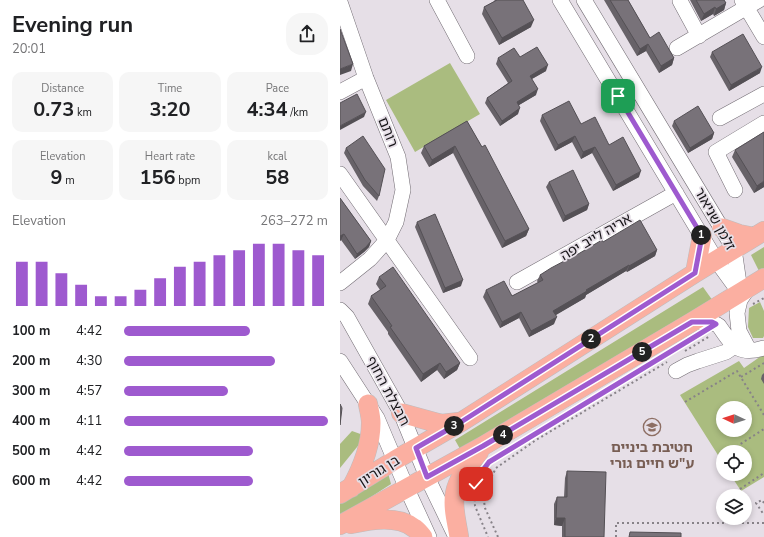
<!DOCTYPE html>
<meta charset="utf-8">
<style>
:root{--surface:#fff;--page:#f6f6f6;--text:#202124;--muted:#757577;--accent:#9e5acf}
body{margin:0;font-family:"Nunito Sans","Noto Sans Hebrew",sans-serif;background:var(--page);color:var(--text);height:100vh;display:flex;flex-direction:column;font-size:15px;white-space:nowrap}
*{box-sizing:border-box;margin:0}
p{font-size:13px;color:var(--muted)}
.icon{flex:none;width:22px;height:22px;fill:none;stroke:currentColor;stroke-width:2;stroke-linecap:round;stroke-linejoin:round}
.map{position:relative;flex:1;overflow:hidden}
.details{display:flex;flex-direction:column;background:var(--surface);width:340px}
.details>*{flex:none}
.needle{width:26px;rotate:274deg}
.tools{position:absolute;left:376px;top:401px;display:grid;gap:8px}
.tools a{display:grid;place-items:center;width:36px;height:36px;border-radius:50%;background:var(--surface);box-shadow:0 2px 6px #0003;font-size:20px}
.pin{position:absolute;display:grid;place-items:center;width:34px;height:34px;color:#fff;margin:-17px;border-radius:8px;box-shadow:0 2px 6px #0006}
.km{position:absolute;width:20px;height:20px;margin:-10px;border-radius:50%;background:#222;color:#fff;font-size:11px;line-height:20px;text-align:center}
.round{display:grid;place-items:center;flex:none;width:42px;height:42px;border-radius:16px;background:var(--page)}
.overview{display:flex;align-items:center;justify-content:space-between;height:68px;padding:0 12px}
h1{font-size:22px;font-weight:700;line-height:30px}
.metrics{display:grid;grid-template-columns:repeat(3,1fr);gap:6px;height:68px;padding:4px 12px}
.metrics div{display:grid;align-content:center;border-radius:10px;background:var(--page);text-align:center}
.metrics b{font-size:20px;font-weight:700}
.metrics small{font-size:11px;font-weight:400}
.metrics p{font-size:11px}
.chart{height:112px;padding:8px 12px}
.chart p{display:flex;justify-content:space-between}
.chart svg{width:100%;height:72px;margin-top:4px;stroke:var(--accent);stroke-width:6}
ul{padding:0 12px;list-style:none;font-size:13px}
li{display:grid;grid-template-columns:64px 48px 1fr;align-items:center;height:30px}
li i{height:10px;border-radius:5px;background:var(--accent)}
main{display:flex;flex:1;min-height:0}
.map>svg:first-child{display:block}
</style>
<main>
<section class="details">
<div class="overview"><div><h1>Evening run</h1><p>20:01</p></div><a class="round"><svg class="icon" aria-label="share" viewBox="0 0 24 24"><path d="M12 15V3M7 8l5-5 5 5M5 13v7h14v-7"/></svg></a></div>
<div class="metrics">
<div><p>Distance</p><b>0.73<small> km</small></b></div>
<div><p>Time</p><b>3:20</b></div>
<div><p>Pace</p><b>4:34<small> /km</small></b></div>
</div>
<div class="metrics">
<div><p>Elevation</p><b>9<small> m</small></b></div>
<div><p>Heart rate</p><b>156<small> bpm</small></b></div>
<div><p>kcal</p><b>58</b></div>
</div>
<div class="chart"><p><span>Elevation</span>263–272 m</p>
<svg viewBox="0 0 160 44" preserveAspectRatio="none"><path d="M5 44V17M15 44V17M25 44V24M35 44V31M45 44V38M55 44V38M65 44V34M75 44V27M85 44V20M95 44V17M105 44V13M115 44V10M125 44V6M135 44V6M145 44V10M155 44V13"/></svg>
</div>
<ul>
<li><b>100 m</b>4:42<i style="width:62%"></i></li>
<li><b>200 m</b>4:30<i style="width:74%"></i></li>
<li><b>300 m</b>4:57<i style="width:51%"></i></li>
<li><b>400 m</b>4:11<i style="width:100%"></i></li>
<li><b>500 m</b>4:42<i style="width:63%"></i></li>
<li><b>600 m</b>4:42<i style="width:63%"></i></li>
</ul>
</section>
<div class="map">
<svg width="424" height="537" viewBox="0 0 424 537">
<rect width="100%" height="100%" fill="#e6dfe7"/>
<path fill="#aabc7f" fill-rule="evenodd" d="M 110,63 L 140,114 L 75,152 L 46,100 Z
M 424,247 L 424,270 L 420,273 L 411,255 Z
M 363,287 L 373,301 L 124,456 L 115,440 Z
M 420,302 L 424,311 L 424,336 L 423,338 L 413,338 L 408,327 L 409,308 Z
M 424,354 L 424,477 L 401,491 L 390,474 L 405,474 L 405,452 L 383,452 L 383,463 L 340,395 L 399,361 L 404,368 ZM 383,408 L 405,408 L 405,430 L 383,430 Z
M 12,431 L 26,436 L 0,468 L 0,444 Z
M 48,473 L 51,484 L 0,517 L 0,503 Z"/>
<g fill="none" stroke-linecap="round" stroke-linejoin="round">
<defs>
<path id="minor" d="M 97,0 L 127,56
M 220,0 L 376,260 L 400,293
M 244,0 L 394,249 L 400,290
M 402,0 L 424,37
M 340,1 L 359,36
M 0,2 L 26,78 L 58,157 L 63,190 L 56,222 L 47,240 L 30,259 L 0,283
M 337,48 L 419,0
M 0,92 L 26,78
M 380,118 L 424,94
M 0,174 L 130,358
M 395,190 L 376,152 L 424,123
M 177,282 L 336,193
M 0,310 L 7,317 L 61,413 L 87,477 L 114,533
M 352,322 C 361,322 371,320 379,326 C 392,345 398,356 424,348
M 408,348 L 399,331 L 397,313 L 400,300 L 408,288
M 0,361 L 37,418 L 67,489 L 89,537
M 336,371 L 347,365 L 358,361 L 386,352 L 402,341"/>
<path id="major" d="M 382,228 L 399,234 L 414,237
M 355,273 L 362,236
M 61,413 L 101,424 L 119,422
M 11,488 C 22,468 31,446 31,423 C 31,416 29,410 28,404
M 0,494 L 55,460 L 121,422 L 355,273 L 424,231
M 11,524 C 31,520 57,515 74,528 C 78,530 80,534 83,537
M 0,525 L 143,446 L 352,322 L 424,278
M 119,537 C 117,523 112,507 115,493 C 118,477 130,464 139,452"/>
</defs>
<use href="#minor" stroke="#736d74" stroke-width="16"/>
<use href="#major" stroke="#bebdbe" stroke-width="20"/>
<path stroke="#878288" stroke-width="2" stroke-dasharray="2 3" stroke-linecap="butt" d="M 413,304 L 424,298
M 345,351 L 370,336
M 401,377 L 424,363
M 345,402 L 397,371 L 424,415
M 388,452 L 424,429
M 381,456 L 383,455
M 152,460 L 210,425
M 138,480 L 134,490 L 135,506 L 148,537
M 400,489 L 424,473
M 424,503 L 422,500 L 416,503 L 424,515
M 158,537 L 145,508 L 143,494 L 156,468 L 196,440 L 327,362
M 276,537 L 276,523 L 424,523"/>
<use href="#minor" stroke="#fff" stroke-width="15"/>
<use href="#major" stroke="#fbafa1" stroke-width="19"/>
</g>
<path fill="#676268" d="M 154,0 L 183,0 L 191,27 L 159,45 L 142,14 L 144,7 L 155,1 Z
M 264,0 L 288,0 L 310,38 L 334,58 L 332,65 L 319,73 L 306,51 L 297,56 Z
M 350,0 L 384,0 L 386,3 L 384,10 L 374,16 L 373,14 L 361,21 Z
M 372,52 L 420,73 L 389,91 L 370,57 Z
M 180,57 L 206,71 L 192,79 L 196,95 L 179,105 L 178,114 L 160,126 L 145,103 L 147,98 L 168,83 L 156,64 L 158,58 Z
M 202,115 L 241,124 L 269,145 L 299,177 L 273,191 L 252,153 L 241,159 L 232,142 L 215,151 L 200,121 Z
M 127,121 L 189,229 L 186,236 L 162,248 L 113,153 L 89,167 L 81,153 L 84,146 Z
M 334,121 L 374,133 L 372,139 L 348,153 L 332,126 Z
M 6,148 L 39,196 L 37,201 L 23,186 L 4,153 Z
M 395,150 L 424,187 L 414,193 L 392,157 Z
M 209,182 L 249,204 L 247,210 L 223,222 L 206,187 Z
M 0,198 L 31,241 L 29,247 L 24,252 L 15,259 L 1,240 L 0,241 Z
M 77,222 L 121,286 L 103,293 L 75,227 Z
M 263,242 L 317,250 L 315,256 L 287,272 L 286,271 L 246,295 L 245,298 L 215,315 L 214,324 L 189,337 L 179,318 L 160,328 L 143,297 L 146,290 L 172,296 L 198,283 L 197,281 L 200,275 Z
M 39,277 L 120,363 L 117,370 L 104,379 L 97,370 L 81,382 L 48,334 L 48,332 L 28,304 L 31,296 L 40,290 L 36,284 Z
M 424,373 L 424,384 L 421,379 L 422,375 Z
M 227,471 L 264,537 L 222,537 L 222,526 L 214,525 L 214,504 L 217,497 L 224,497 L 225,478 Z"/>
<path fill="#545055" d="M 386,3 L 384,10 L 374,16 L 376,9 Z
M 375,7 L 373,14 L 361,21 L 364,14 Z
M 194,20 L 191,27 L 159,45 L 162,38 Z
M 308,44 L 306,51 L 297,56 L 300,49 Z
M 334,58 L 332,65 L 319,73 L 321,66 Z
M 13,64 L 11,71 L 0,75 L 0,69 Z
M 208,65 L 206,71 L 188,81 L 190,76 Z
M 422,67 L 420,73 L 389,91 L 391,85 Z
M 198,89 L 196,95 L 174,108 L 177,102 Z
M 180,108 L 178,114 L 160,126 L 162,121 Z
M 26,112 L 24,117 L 0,130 L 0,126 Z
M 374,133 L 372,139 L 348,153 L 350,148 Z
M 235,136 L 232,142 L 215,151 L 218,145 Z
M 115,146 L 113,153 L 89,167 L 92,160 Z
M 255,147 L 252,153 L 241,159 L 243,152 Z
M 301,171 L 299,177 L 273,191 L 276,185 Z
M 424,181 L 424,187 L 414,193 L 417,186 Z
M 249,204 L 247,210 L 223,222 L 225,216 Z
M 189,229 L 186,236 L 162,248 L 165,241 Z
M 4,234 L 1,240 L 0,241 L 0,236 Z
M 31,241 L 29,247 L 24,252 L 15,259 L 17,254 Z
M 317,250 L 315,256 L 287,272 L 289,266 Z
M 289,265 L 286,271 L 246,295 L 245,298 L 211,318 L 213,311 L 246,290 Z
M 123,280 L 121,286 L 103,293 L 105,288 Z
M 181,312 L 179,318 L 160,328 L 162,322 Z
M 217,317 L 214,324 L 189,337 L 191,331 Z
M 100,363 L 97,370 L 81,382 L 83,374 Z
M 120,363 L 117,370 L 104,379 L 106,372 Z
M 216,518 L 225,518 L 222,526 L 214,525 Z"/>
<path fill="#787279" stroke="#545055" d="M 157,0 L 183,0 L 194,20 L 162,38 L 144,7 Z
M 270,0 L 288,0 L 310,38 L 319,32 L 334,58 L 321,66 L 308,44 L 300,49 Z
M 356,0 L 384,0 L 386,3 L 376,9 L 375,7 L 364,14 Z
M 0,29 L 13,64 L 0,69 Z
M 403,34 L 422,67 L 391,85 L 372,52 Z
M 197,47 L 208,65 L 190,76 L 198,89 L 177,102 L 180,108 L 162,121 L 147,98 L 172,81 L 158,58 L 174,48 L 180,57 Z
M 17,94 L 26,112 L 0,126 L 0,103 Z
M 229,101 L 241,124 L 255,117 L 269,145 L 283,137 L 301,171 L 276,185 L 255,147 L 243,152 L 235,136 L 218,145 L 202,115 Z
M 358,106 L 374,133 L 350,148 L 334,121 Z
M 127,121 L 142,147 L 145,145 L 189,229 L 165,241 L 115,146 L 92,160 L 84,146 Z
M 424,132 L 424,181 L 417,186 L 395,150 Z
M 23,136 L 45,169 L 39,196 L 25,180 L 6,148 Z
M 233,170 L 249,204 L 225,216 L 209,182 Z
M 0,198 L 31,241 L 26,247 L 17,254 L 4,234 L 0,236 Z
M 95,214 L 123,280 L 105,288 L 77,222 Z
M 300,220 L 317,250 L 289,266 L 289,265 L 246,290 L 247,291 L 213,311 L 217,317 L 191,331 L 181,312 L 162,322 L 146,290 L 164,281 L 172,296 L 203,280 L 200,275 L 211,268 L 228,259 L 228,260 L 262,240 L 263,242 Z
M 53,267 L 120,363 L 106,372 L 100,363 L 83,374 L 50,327 L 52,326 L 31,296 L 46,286 L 39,277 Z
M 0,404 L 2,408 L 0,425 Z
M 227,471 L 266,472 L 264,537 L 225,537 L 225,518 L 216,518 L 217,497 L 227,497 Z
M 290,532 L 341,533 L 341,537 L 289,537 Z"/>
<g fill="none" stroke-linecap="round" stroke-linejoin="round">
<defs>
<path id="route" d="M 136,484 L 140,474 L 149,462 L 376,324 L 372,322 L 352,322 L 143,446 L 87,477 L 76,448 L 121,422 L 355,273 L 362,236 L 278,96"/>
</defs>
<use href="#route" stroke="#fff" stroke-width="8"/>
<use href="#route" stroke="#9e5acf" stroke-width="5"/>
</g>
<defs>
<symbol id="school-ring" viewBox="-11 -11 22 22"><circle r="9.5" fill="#e6dfe7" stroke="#8d6e63" stroke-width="1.5"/><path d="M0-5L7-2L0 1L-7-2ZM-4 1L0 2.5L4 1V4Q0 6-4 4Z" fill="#8d6e63"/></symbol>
</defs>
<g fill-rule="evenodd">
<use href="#school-ring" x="302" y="417" width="20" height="20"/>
</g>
<g text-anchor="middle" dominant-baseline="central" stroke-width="3.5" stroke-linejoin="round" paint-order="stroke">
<g font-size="14" fill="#161417" stroke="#e6dfe7">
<text transform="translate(48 132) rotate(68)">רותם</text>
<text transform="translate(375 219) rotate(61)">זלמן שניאור</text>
<text transform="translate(256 237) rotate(-30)">אריה לייב יפה</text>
<text transform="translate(48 391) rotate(62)">חבצלת החוף</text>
<text transform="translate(39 471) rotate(-32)">בן גוריון</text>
</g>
<g font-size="14" font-weight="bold" fill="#785e54" stroke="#e6dfe7">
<text x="312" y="447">חטיבת ביניים<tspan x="312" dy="16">ע"ש חיים גורי</tspan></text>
</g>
</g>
</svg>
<div class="tools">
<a><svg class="needle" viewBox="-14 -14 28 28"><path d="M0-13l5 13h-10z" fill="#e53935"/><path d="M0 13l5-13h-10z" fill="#757577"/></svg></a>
<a><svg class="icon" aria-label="locate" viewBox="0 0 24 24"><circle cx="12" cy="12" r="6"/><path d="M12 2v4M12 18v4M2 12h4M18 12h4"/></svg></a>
<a><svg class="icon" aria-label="layers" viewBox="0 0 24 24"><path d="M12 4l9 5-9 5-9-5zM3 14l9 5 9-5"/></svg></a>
</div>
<div class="pin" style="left:278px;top:96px;background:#1e9e55"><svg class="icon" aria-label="arrive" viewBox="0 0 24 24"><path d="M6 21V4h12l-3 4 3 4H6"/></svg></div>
<div class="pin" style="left:136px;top:484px;background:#d93025"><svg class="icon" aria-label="check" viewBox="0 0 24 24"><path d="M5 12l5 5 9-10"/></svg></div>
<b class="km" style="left:361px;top:235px">1</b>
<b class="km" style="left:251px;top:339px">2</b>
<b class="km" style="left:114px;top:426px">3</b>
<b class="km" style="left:163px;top:435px">4</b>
<b class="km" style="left:302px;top:352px">5</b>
</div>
</main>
